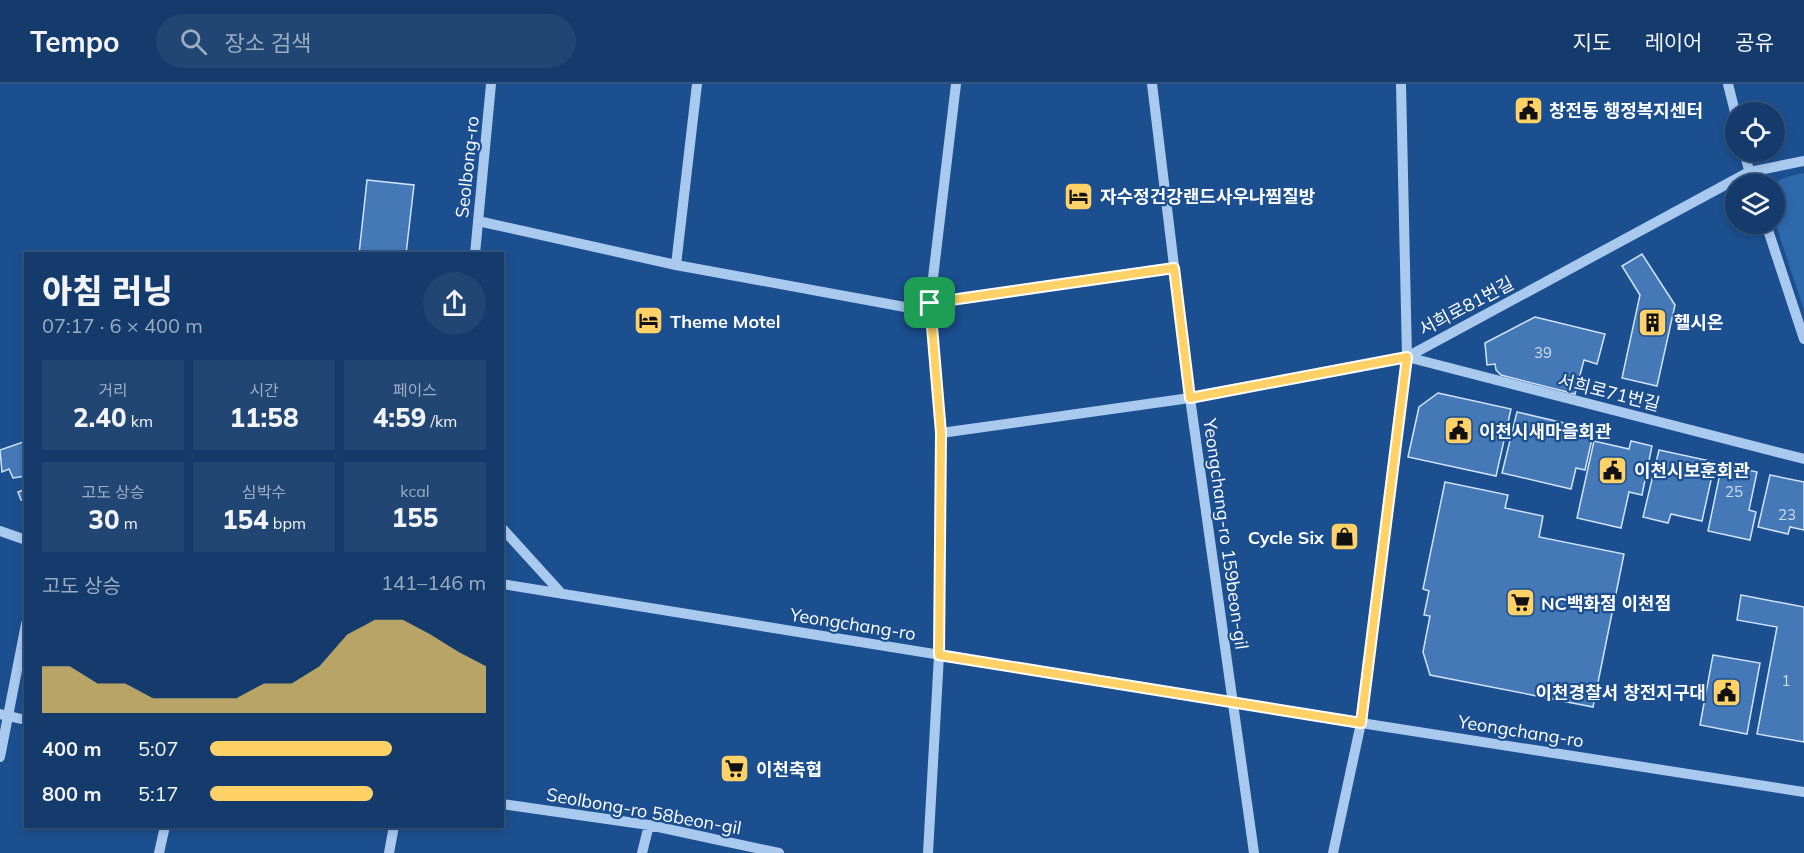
<!DOCTYPE html>
<html lang="ko">
<meta charset="utf-8">
<style>
:root{--surface:#143b6b;--page:#214673;--text:#f1f3f6;--muted:#9dadc1;--line:#33557e;--accent:#ffd166}
body{margin:0;font-family:Mulish,"Noto Sans KR",sans-serif;background:var(--page);color:var(--text);height:100vh;display:flex;flex-direction:column;font-size:22px;white-space:nowrap}
*{box-sizing:border-box;margin:0}
p{font-size:20px;color:var(--muted)}
.icon{flex:none;width:33px;height:33px;fill:none;stroke:currentColor;stroke-width:2;stroke-linecap:round;stroke-linejoin:round}
.map{position:relative;flex:1;overflow:hidden}
.drawer{position:absolute;left:24px;top:168px;width:480px;height:576px;display:flex;flex-direction:column;background:var(--surface);border-radius:0px;box-shadow:0 3px 9px #0003,0 0 0 2px var(--line)}
.drawer>*{flex:none}
.controls{position:absolute;left:1725px;top:18px;display:grid;gap:12px}
.controls a{display:grid;place-items:center;width:60px;height:60px;border-radius:50%;background:var(--surface);box-shadow:0 3px 9px #0003,0 0 0 2px var(--line);font-size:30px}
.pin{position:absolute;display:grid;place-items:center;width:51px;height:51px;color:#fff;margin:-26px;border-radius:12px;box-shadow:0 3px 9px #0006}
.round{display:grid;place-items:center;flex:none;width:63px;height:63px;border-radius:32px;background:var(--page)}
.headline{display:flex;align-items:center;justify-content:space-between;height:102px;padding:0 18px}
h1{font-size:33px;font-weight:800;line-height:45px}
.figures{display:grid;grid-template-columns:repeat(3,1fr);gap:9px;height:102px;padding:6px 18px}
.figures div{display:grid;align-content:center;border-radius:0px;background:var(--page);text-align:center}
.figures b{font-size:26px;font-weight:800}
.figures small{font-size:16px;font-weight:400}
.figures p{font-size:16px}
.chart{height:168px;padding:12px 18px}
.chart p{display:flex;justify-content:space-between}
.chart svg{width:100%;height:108px;margin-top:6px;fill:var(--accent);opacity:.7}
ul{padding:0 18px;list-style:none;font-size:20px}
li{display:grid;grid-template-columns:96px 72px 1fr;align-items:center;height:45px}
li i{height:15px;border-radius:8px;background:var(--accent)}
header{display:flex;align-items:center;gap:36px;box-sizing:border-box;height:84px;padding:0 30px;background:var(--surface);border-bottom:2px solid var(--line)}
header strong{font-size:28px}
nav{display:flex;gap:33px;margin-inline-start:auto;font-size:21px}
.search{width:420px;height:54px;background:var(--page);display:flex;align-items:center;gap:15px;box-sizing:border-box;padding:0 21px;border-radius:33px;color:var(--muted);font-size:22px}
.map>svg:first-child{display:block}
</style>
<header>
<strong>Tempo</strong>
<div class="search"><svg class="icon" aria-label="search" viewBox="0 0 24 24"><circle cx="10" cy="10" r="6"/><path d="M15 15l6 6"/></svg>장소 검색</div>
<nav><a>지도</a><a>레이어</a><a>공유</a></nav>
</header>
<div class="map">
<svg width="1804" height="769" viewBox="0 0 1804 769">
<rect width="100%" height="100%" fill="#1b4f8f"/>
<path fill="#2e69ad" d="M 1804,89 L 1804,226 L 1775,138 L 1774,100 C 1782,93 1793,91 1804,89 Z"/>
<path fill="#4478b7" stroke="#cfe3fa" stroke-width="1.5" d="M 367,96 L 414,101 L 406,170 L 359,170 Z
M 1642,170 L 1675,221 L 1657,302 L 1622,294 L 1640,211 L 1622,182 Z
M 1535,233 L 1605,250 L 1597,280 L 1584,276 L 1575,310 L 1501,291 L 1496,286 L 1495,280 L 1487,281 L 1485,259 Z
M 1438,309 L 1511,325 L 1496,392 L 1408,373 L 1419,323 Z
M 1517,328 L 1594,346 L 1585,386 L 1576,384 L 1571,405 L 1502,389 Z
M 26,357 L 26,392 L 13,394 L 9,385 L 2,388 L 0,366 Z
M 1594,357 L 1629,365 L 1631,357 L 1652,362 L 1642,411 L 1629,408 L 1621,444 L 1577,434 Z
M 1659,366 L 1715,378 L 1702,437 L 1671,430 L 1668,439 L 1643,433 Z
M 1722,380 L 1757,388 L 1749,426 L 1756,428 L 1750,456 L 1708,447 Z
M 1770,391 L 1804,398 L 1804,446 L 1790,443 L 1788,450 L 1758,443 Z
M 1445,398 L 1508,411 L 1505,424 L 1543,432 L 1539,453 L 1624,470 L 1593,623 L 1430,591 L 1423,568 L 1430,532 L 1424,531 L 1429,507 L 1423,505 Z
M 26,405 L 26,418 L 21,416 L 18,408 Z
M 1741,511 L 1804,523 L 1804,658 L 1757,650 L 1777,543 L 1737,536 Z
M 1713,571 L 1760,579 L 1747,650 L 1700,641 Z"/>
<g fill="none" stroke-linecap="round" stroke-linejoin="round">
<path stroke="#a9c9ee" stroke-width="10" d="M 1152,0 L 1190,314 L 1254,769
M 1728,0 L 1736,32
M 1744,68 L 1753,100
M 478,137 L 676,181 L 932,228
M 1766,140 L 1804,255
M 475,170 L 491,0
M 676,181 L 697,0
M 930,219 L 1174,184
M 1407,273 L 1804,375
M 941,349 L 1190,314 L 1407,273 L 1749,88 L 1804,77
M 502,444 L 562,510
M 0,447 L 26,456
M 502,500 L 1361,639 L 1804,708
M 0,630 L 26,636
M 0,673 L 26,540
M 502,720 L 649,741 L 779,769
M 159,769 L 165,742
M 389,769 L 394,742
M 642,769 L 649,741
M 928,769 L 939,571 L 941,349 L 930,219 L 956,0
M 1333,769 L 1361,639 L 1407,273 L 1401,0"/>
</g>
<g fill="none" stroke-linecap="round" stroke-linejoin="round">
<defs>
<path id="route" d="M 1174,184 L 1190,314 L 1407,273 L 1361,639 L 939,571 L 941,349 L 930,219 Z"/>
</defs>
<use href="#route" stroke="#fff" stroke-width="12"/>
<use href="#route" stroke="#ffd166" stroke-width="8"/>
</g>
<defs>
<symbol id="civic-square" viewBox="-11 -11 22 22"><rect x="-9" y="-9" width="18" height="18" rx="4" fill="#ffd166" stroke="#1b4f8f"/><path d="M-.6-6.5H3V-4.5H.6V-3L4-1V1h2V6H-6V1h2V-1L-.6-3ZM-1.2 2.5V6h2.4V2.5Z" fill="#111"/></symbol>
<symbol id="hotel-square" viewBox="-11 -11 22 22"><rect x="-9" y="-9" width="18" height="18" rx="4" fill="#ffd166" stroke="#1b4f8f"/><path d="M-6-4.5h1.5V1H6V5H4.5V3h-9V5H-6ZM-4 0a1.8 1.8 0 1 1 3.6 0ZM.5 0V-2.5h3Q6-2.5 6 0Z" fill="#111"/></symbol>
<symbol id="building-square" viewBox="-11 -11 22 22"><rect x="-9" y="-9" width="18" height="18" rx="4" fill="#ffd166" stroke="#1b4f8f"/><path d="M-4-6H4V6H1V3H-1V6H-4ZM-2.5-4.3h1.7v1.8h-1.7ZM.8-4.3h1.7v1.8H.8ZM-2.5-1h1.7V.8h-1.7ZM.8-1h1.7V.8H.8Z" fill="#111"/></symbol>
<symbol id="shop-square" viewBox="-11 -11 22 22"><rect x="-9" y="-9" width="18" height="18" rx="4" fill="#ffd166" stroke="#1b4f8f"/><path d="M-5-2.5h2.3a2.7 3.5 0 0 1 5.4 0H5L5.5 6h-11ZM-1.5-2.5h3a1.5 2.3 0 0 0-3 0Z" fill="#111"/></symbol>
<symbol id="supermarket-square" viewBox="-11 -11 22 22"><rect x="-9" y="-9" width="18" height="18" rx="4" fill="#ffd166" stroke="#1b4f8f"/><path d="M-6-5.5h2.5l.6 2H6L4.5 2H-2.5L-4.4-4H-6ZM-1.5 3.2a1.3 1.3 0 1 0 .1 0ZM3 3.2a1.3 1.3 0 1 0 .1 0Z" fill="#111"/></symbol>
</defs>
<g fill-rule="evenodd">
<use href="#civic-square" x="1512" y="10" width="33" height="33"/>
<use href="#hotel-square" x="1062" y="96" width="33" height="33"/>
<use href="#hotel-square" x="632" y="220" width="33" height="33"/>
<use href="#building-square" x="1636" y="222" width="33" height="33"/>
<use href="#civic-square" x="1442" y="330" width="33" height="33"/>
<use href="#civic-square" x="1596" y="370" width="33" height="33"/>
<use href="#shop-square" x="1328" y="436" width="33" height="33"/>
<use href="#supermarket-square" x="1504" y="502" width="33" height="33"/>
<use href="#civic-square" x="1710" y="592" width="33" height="33"/>
<use href="#supermarket-square" x="718" y="668" width="33" height="33"/>
</g>
<g text-anchor="middle" dominant-baseline="central" stroke-width="4.5" stroke-linejoin="round" paint-order="stroke">
<g font-size="15" fill="#d0dded">
<text x="1543" y="268">39</text>
<text x="1734" y="407">25</text>
<text x="1787" y="430">23</text>
<text x="1786" y="596">1</text>
</g>
<g font-size="18" font-weight="bold" fill="#fff" stroke="#1b4f8f" text-anchor="start">
<text x="1549" y="26">창전동 행정복지센터</text>
<text x="1100" y="112">자수정건강랜드사우나찜질방</text>
<text x="670" y="237">Theme Motel</text>
<text x="1674" y="238">헬시온</text>
<text x="1479" y="347">이천시새마을회관</text>
<text x="1634" y="386">이천시보훈회관</text>
<text x="1324" y="453" text-anchor="end">Cycle Six</text>
<text x="1541" y="519">NC백화점 이천점</text>
<text x="1706" y="608" text-anchor="end">이천경찰서 창전지구대</text>
<text x="756" y="685">이천축협</text>
</g>
<g font-size="18" fill="#fff" stroke="#1b4f8f">
<text transform="translate(467 83) rotate(-84)">Seolbong-ro</text>
<text transform="translate(1466 222) rotate(-28)">서희로81번길</text>
<text transform="translate(1609 308) rotate(14)">서희로71번길</text>
<text transform="translate(1226 450) rotate(82)">Yeongchang-ro 159beon-gil</text>
<text transform="translate(853 540) rotate(9)">Yeongchang-ro</text>
<text transform="translate(1521 647) rotate(9)">Yeongchang-ro</text>
<text transform="translate(644 727) rotate(10)">Seolbong-ro 58beon-gil</text>
</g>
</g>
</svg>
<div class="controls">
<a><svg class="icon" aria-label="locate" viewBox="0 0 24 24"><circle cx="12" cy="12" r="6"/><path d="M12 2v4M12 18v4M2 12h4M18 12h4"/></svg></a>
<a><svg class="icon" aria-label="layers" viewBox="0 0 24 24"><path d="M12 4l9 5-9 5-9-5zM3 14l9 5 9-5"/></svg></a>
</div>
<div class="pin" style="left:930px;top:219px;background:#1e9e55"><svg class="icon" aria-label="arrive" viewBox="0 0 24 24"><path d="M6 21V4h12l-3 4 3 4H6"/></svg></div>
<section class="drawer">
<div class="headline"><div><h1>아침 러닝</h1><p>07:17 · 6 × 400 m</p></div><a class="round"><svg class="icon" aria-label="share" viewBox="0 0 24 24"><path d="M12 15V3M7 8l5-5 5 5M5 13v7h14v-7"/></svg></a></div>
<div class="figures">
<div><p>거리</p><b>2.40<small> km</small></b></div>
<div><p>시간</p><b>11:58</b></div>
<div><p>페이스</p><b>4:59<small> /km</small></b></div>
</div>
<div class="figures">
<div><p>고도 상승</p><b>30<small> m</small></b></div>
<div><p>심박수</p><b>154<small> bpm</small></b></div>
<div><p>kcal</p><b>155</b></div>
</div>
<div class="chart"><p><span>고도 상승</span>141–146 m</p>
<svg viewBox="0 0 160 44" preserveAspectRatio="none"><path d="M0 44V25L10 25L20 32L30 32L40 38L50 38L60 38L70 38L80 32L90 32L100 25L110 12L120 6L130 6L140 12L150 19L160 25V44z"/></svg>
</div>
<ul>
<li><b>400 m</b>5:07<i style="width:66%"></i></li>
<li><b>800 m</b>5:17<i style="width:59%"></i></li>
</ul>
</section>
</div>
